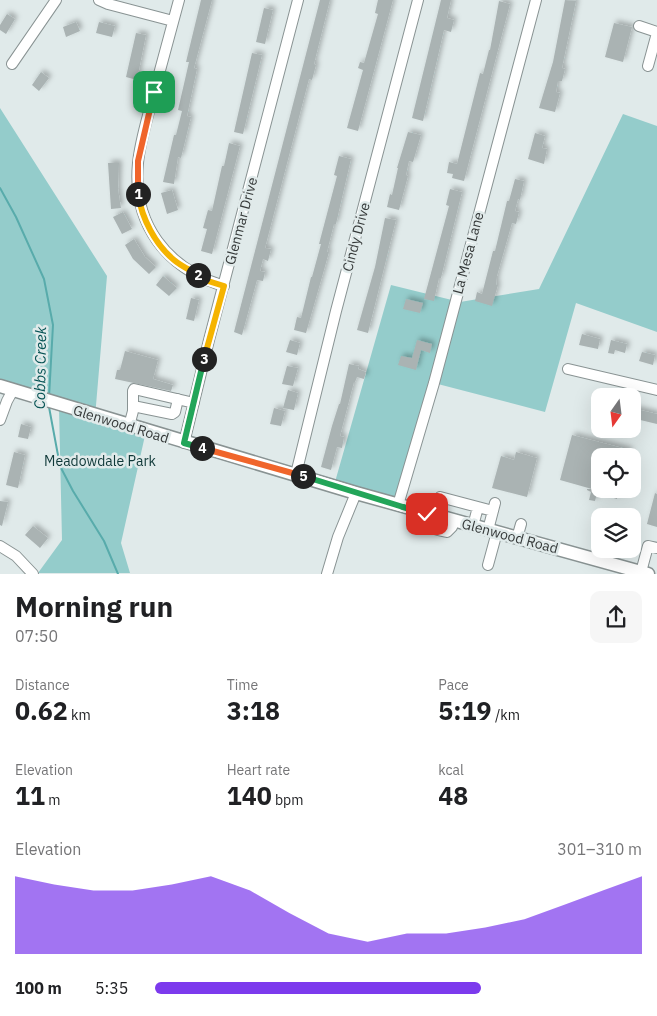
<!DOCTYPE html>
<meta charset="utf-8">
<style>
:root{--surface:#fff;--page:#f6f6f6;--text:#202124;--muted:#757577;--accent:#7c3aed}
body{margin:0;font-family:"IBM Plex Sans",sans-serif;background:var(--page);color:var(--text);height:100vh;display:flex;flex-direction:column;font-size:19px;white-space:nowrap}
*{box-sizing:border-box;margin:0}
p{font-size:16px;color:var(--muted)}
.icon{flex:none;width:28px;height:28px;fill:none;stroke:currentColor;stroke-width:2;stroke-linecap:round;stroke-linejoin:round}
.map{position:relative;height:574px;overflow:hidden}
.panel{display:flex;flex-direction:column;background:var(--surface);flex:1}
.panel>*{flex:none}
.needle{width:32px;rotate:194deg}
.buttons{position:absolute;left:591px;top:388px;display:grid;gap:10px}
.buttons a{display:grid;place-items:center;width:50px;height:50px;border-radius:10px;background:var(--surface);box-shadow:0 5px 20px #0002;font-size:25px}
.pin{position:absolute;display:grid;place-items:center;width:42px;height:42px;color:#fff;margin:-21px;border-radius:10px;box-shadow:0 2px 8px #0006}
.km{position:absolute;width:25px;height:25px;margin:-12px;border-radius:50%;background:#222;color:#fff;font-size:14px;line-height:25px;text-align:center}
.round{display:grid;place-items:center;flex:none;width:52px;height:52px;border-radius:10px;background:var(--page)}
.summary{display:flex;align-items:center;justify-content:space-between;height:85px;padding:0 15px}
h1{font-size:28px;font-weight:700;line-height:38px}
.metrics{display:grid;grid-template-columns:repeat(3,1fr);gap:8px;height:85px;padding:5px 15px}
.metrics div{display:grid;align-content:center}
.metrics b{font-size:25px;font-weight:700}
.metrics small{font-size:14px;font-weight:400}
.metrics p{font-size:14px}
.chart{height:140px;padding:10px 15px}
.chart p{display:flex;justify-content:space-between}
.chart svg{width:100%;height:90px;margin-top:5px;fill:var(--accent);opacity:.7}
ul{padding:0 15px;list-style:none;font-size:16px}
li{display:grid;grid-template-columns:80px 60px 1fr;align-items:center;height:38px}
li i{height:12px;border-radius:6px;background:var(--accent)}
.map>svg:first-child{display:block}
</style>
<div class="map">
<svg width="657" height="574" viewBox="0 0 657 574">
<defs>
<filter id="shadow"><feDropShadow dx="3" dy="-3" stdDeviation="2.5" flood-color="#0004"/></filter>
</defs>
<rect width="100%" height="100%" fill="#e0eaea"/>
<path fill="#94cccb" d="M 0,108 L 107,276 L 95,417 L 146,431 L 121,543 L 130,573 L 38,573 L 62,540 L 59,407 L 0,388 Z
M 623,114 L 657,126 L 657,332 L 576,303 L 545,412 L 434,383 L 397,502 L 335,482 L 391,285 L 460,302 L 539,289 Z"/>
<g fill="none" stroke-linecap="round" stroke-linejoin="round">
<path stroke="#58abab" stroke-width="2" d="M 0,188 L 16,217 L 44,279 L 53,325 L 49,397
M 49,407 L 60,466 L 73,491 L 104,541 L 118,574"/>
</g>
<path fill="#aab3b3" filter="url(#shadow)" d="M 201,0 L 212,0 L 194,68 L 197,69 L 187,116 L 191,117 L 181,158 L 178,157 L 174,184 L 163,182 L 174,135 L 176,135 L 182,111 L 178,110 L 189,62 L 186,62 Z
M 320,0 L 330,0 L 314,64 L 316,65 L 312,80 L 309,79 L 265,248 L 271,249 L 268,261 L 263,259 L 260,271 L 265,272 L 263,281 L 257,280 L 242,335 L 234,332 Z
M 378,0 L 393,0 L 358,131 L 347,128 L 363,70 L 358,68 L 360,62 L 364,63 L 378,14 L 375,13 Z
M 441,0 L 451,0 L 447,18 L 454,20 L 451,32 L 444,30 L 423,121 L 412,118 Z
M 565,0 L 576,1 L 562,68 L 565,69 L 562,81 L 558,81 L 556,92 L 560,93 L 555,112 L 539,108 L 553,62 Z
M 499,1 L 510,4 L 464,181 L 452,178 L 453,174 L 447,173 L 449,162 L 457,164 L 480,73 L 483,74 L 489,50 L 490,50 Z
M 264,8 L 273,10 L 265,44 L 256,42 Z
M 7,14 L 15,19 L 6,34 L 0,30 L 0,25 Z
M 76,22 L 80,31 L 66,37 L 63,27 Z
M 99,22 L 115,26 L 112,37 L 96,33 Z
M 614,23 L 632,27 L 623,62 L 605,57 Z
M 136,33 L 146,35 L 137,80 L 126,77 Z
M 252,53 L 262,55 L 243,134 L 234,132 Z
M 41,72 L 49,78 L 39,91 L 32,85 Z
M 408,132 L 421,135 L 413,162 L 409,161 L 406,175 L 408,176 L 399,210 L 387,207 L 390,194 L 392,195 L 398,168 L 397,168 Z
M 535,133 L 545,136 L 542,148 L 547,149 L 544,164 L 528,159 Z
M 229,143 L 240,146 L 212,254 L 201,251 L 207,229 L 203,228 L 208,210 L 212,211 L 222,166 L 224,166 Z
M 339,156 L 351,159 L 336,224 L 334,224 L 327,252 L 329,252 L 324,270 L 306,333 L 294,330 L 297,317 L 301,318 L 311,277 L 312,277 L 321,244 L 319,244 L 337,176 L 334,175 Z
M 108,163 L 119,163 L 118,189 L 121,208 L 111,209 Z
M 515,179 L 524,181 L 520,200 L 518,199 L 515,211 L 519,212 L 516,224 L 512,223 L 497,276 L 496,285 L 498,285 L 492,306 L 475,301 L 477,292 L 482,294 L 493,251 L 495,251 L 507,201 L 509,201 Z
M 450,189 L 462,192 L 441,278 L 439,278 L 434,301 L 424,299 L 449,206 L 446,205 Z
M 172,190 L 178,210 L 167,214 L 161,193 Z
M 123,212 L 132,229 L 122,234 L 113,217 Z
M 385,218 L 396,220 L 368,333 L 357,330 L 375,267 Z
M 134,239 L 145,257 L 156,267 L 149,274 L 133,259 L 125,245 Z
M 163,276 L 177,288 L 169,296 L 156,285 Z
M 191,298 L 199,300 L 194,321 L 186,319 Z
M 406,299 L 423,303 L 420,313 L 403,309 Z
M 582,334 L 600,339 L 598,349 L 579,345 Z
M 290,340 L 300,343 L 297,355 L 286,352 Z
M 417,340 L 432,344 L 430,353 L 421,350 L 416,370 L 398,365 L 401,356 L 412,358 Z
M 611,340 L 627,344 L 625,353 L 615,350 L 614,354 L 608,353 Z
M 125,351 L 158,360 L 153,379 L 173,385 L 171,391 L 115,379 L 117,370 L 120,370 Z
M 642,352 L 655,355 L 653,365 L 639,361 Z
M 349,364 L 359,366 L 358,369 L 366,372 L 364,379 L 357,377 L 355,382 L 354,382 L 340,436 L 344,437 L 342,448 L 337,447 L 331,470 L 321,467 L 332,426 L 339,404 L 340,404 Z
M 287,366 L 298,368 L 293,386 L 282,384 Z
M 288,390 L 298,393 L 294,410 L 283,408 Z
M 274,408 L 285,411 L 281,426 L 270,424 Z
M 632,408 L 657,414 L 657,424 L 632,418 Z
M 21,424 L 31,427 L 28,439 L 18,437 Z
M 572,435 L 630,450 L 628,456 L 600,456 L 600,489 L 619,489 L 617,499 L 597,493 L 595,501 L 589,500 L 591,492 L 587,490 L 587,489 L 592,489 L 560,480 Z
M 14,452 L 25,455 L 18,488 L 6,485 Z
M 516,452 L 537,458 L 527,497 L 492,488 L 501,456 L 514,460 Z
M 655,493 L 657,494 L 657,527 L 647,524 Z
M 0,501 L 8,502 L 2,526 L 0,525 Z
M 33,526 L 48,538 L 40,548 L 25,535 Z"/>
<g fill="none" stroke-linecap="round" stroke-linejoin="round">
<defs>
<path id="minor" d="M 99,0 L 108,4 L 173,21
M 179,0 C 170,33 161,66 152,100 C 147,120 140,142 138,163 C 132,224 167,269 224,286
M 639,26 L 657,32
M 12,64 L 56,0
M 648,66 L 657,33
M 568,369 L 657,390
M 133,406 L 172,414 L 175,412 L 178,399
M 0,420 L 7,401 L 13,390
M 129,426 L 133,411 L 133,391 L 134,389 L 194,403
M 184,443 L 209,340 L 298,0
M 296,474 L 336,311 L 418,0
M 398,505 L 434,383 L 536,0
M 427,513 C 425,529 434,529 447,532 L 452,527 L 454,521
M 436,516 L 440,497 L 493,511
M 473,526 L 478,507
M 488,530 L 495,503
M 517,538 L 521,524
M 0,546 L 16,556 L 33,574
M 488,565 L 497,532
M 641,572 L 648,546 L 657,548
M 327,574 L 338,537 L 356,493"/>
<path id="major" d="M 0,386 L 356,493 L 648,574"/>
</defs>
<use href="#minor" stroke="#899393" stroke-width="12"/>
<use href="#major" stroke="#899393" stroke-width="15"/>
<use href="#minor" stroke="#fff" stroke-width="10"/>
<use href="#major" stroke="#fff" stroke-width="12"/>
</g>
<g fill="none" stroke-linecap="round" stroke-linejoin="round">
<defs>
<path id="split-1" d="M 138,194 L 138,161 L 154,92"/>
<path id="split-2" d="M 138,194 C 142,219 155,244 174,260 C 181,266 190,270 198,275"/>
<path id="split-3" d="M 198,275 L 208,281 L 224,286 L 204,359"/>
<path id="split-4" d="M 202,448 L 184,443 L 204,359"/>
<path id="split-5" d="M 202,448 L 303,476"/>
<path id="split-6" d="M 303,476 L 403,507"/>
<path id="split-7" d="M 403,507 L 427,514"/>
</defs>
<use href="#split-1" stroke="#fff" stroke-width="10"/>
<use href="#split-2" stroke="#fff" stroke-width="10"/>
<use href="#split-3" stroke="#fff" stroke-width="10"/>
<use href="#split-4" stroke="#fff" stroke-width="10"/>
<use href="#split-5" stroke="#fff" stroke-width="10"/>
<use href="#split-6" stroke="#fff" stroke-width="10"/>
<use href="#split-7" stroke="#fff" stroke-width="10"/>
<use href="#split-1" stroke="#f0652b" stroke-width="6"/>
<use href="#split-2" stroke="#f5b400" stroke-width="6"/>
<use href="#split-3" stroke="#f5b400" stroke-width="6"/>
<use href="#split-4" stroke="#22a559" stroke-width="6"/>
<use href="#split-5" stroke="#f0652b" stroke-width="6"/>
<use href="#split-6" stroke="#22a559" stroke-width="6"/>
<use href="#split-7" stroke="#22a559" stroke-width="6"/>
</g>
<g text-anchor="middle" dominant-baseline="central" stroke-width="5" stroke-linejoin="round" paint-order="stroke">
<g font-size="14" fill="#353939" stroke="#e0eaea">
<text transform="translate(241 221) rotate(-75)">Glenmar Drive</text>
<text transform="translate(356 237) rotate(-75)">Cindy Drive</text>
<text transform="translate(468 253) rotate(-75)">La Mesa Lane</text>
<text transform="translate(121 424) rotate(17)">Glenwood Road</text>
<text transform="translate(510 536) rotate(15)">Glenwood Road</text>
</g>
<g font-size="14" fill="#0f3838" stroke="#e0eaea">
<text x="100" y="461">Meadowdale Park</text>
</g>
<g font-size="15" font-style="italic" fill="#065354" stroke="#e0eaea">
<text transform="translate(40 368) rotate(-89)">Cobbs Creek</text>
</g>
</g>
</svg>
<div class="buttons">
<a><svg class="needle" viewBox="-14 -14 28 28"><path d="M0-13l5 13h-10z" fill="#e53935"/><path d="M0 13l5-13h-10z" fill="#757577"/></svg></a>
<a><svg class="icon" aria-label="locate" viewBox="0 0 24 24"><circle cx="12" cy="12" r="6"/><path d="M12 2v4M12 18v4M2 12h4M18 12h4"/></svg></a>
<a><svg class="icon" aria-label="layers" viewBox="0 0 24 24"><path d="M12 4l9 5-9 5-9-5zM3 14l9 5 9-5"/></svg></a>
</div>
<div class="pin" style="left:154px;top:92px;background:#1e9e55"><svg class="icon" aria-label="arrive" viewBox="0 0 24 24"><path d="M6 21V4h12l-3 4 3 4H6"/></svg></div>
<div class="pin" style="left:427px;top:514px;background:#d93025"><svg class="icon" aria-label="check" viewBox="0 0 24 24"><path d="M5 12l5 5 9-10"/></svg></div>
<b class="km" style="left:138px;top:194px">1</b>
<b class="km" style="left:198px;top:275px">2</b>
<b class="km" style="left:204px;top:359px">3</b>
<b class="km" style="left:202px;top:448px">4</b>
<b class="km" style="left:303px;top:476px">5</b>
</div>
<section class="panel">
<div class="summary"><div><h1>Morning run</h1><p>07:50</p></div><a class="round"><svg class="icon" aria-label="share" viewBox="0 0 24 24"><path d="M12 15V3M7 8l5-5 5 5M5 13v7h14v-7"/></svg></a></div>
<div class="metrics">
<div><p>Distance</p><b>0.62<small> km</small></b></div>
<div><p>Time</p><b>3:18</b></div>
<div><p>Pace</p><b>5:19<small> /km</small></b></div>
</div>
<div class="metrics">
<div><p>Elevation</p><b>11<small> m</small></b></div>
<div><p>Heart rate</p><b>140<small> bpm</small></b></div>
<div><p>kcal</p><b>48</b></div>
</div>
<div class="chart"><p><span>Elevation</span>301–310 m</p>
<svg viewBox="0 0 160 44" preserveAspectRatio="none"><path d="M0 44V6L10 10L20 13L30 13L40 10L50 6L60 13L70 24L80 34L90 38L100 34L110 34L120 31L130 27L140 20L150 13L160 6V44z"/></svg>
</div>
<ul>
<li><b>100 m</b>5:35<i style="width:67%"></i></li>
</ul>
</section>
